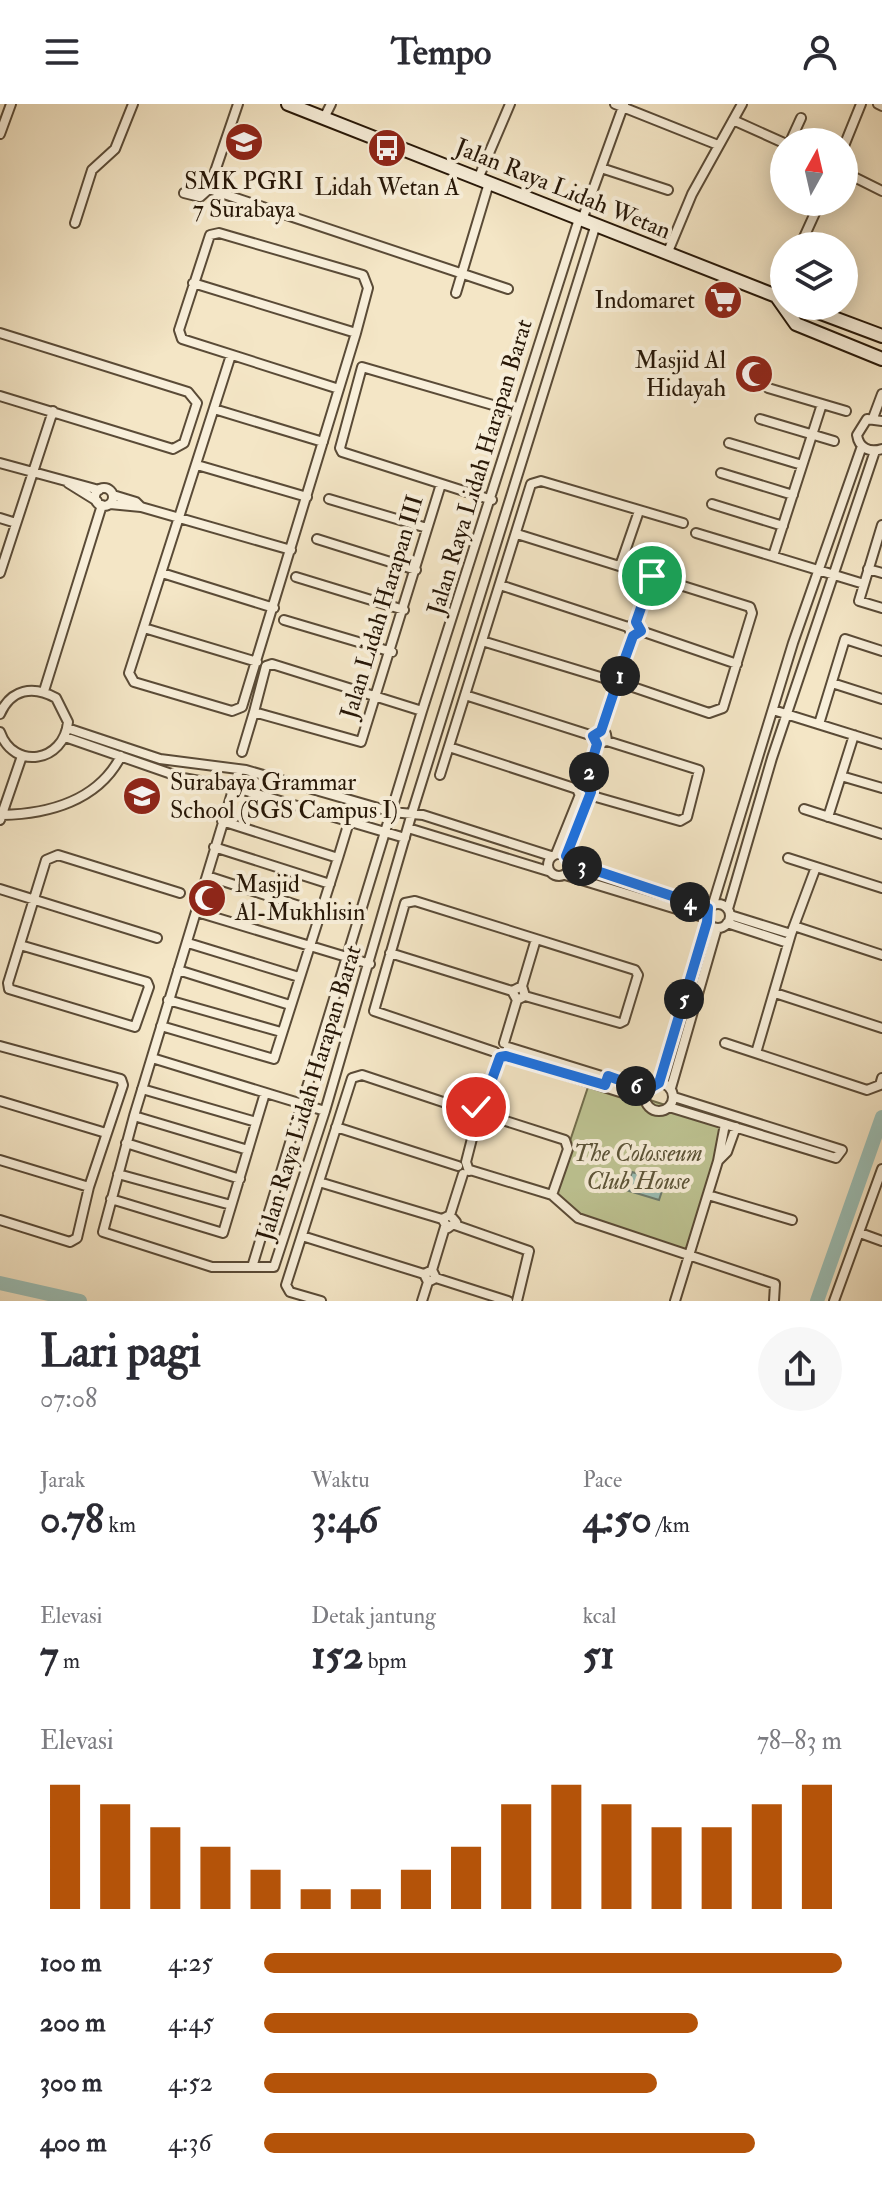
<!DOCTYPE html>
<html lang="id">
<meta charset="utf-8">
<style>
:root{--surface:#fff;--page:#f7f7f7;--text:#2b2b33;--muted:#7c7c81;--accent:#b45309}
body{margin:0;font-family:"IM FELL Double Pica",serif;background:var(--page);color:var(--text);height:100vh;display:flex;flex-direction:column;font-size:30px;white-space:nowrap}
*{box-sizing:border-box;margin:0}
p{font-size:26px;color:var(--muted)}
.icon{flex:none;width:44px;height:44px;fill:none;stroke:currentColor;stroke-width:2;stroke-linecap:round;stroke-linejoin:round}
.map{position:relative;height:1197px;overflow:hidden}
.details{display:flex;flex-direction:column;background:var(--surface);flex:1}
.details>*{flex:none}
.needle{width:52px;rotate:8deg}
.controls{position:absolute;left:770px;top:24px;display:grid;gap:16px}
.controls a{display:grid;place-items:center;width:88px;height:88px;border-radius:50%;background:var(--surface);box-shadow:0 4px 20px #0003;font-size:40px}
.pin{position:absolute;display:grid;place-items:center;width:68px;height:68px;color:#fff;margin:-34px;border:4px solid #fff;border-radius:50%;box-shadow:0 2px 8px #0007}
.km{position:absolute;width:40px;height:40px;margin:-20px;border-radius:50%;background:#222;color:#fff;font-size:22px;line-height:40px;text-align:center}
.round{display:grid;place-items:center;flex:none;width:84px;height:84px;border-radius:42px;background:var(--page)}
.summary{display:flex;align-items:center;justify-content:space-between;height:136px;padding:0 40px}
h1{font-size:44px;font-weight:700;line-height:60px}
.figures{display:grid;grid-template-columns:repeat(3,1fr);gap:12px;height:136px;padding:8px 40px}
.figures div{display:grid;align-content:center}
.figures b{font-size:40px;font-weight:700}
.figures small{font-size:22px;font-weight:400}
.figures p{font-size:22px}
.chart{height:224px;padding:16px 40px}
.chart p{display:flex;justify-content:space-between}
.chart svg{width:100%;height:144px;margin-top:8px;stroke:var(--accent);stroke-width:6}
ul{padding:0 40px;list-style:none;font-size:26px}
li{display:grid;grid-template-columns:128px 96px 1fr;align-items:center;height:60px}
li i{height:20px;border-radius:10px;background:var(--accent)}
header{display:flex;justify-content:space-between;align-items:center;height:104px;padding:0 40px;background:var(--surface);font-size:36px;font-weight:700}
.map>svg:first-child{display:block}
</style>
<header><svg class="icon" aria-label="menu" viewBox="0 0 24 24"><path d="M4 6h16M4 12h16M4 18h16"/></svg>Tempo<svg class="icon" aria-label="person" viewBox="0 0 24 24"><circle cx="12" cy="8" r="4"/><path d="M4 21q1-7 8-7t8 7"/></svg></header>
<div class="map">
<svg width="882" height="1197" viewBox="0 0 882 1197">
<rect width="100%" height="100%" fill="#f4e6c6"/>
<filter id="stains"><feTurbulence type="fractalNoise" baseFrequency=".0025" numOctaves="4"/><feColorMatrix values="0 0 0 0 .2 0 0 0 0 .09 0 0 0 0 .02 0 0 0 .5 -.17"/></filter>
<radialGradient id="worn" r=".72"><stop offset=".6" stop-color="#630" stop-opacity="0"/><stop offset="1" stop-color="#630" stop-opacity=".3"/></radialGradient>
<path fill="#bec493" stroke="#726e4d" stroke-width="2" d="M 590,977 L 725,1020 L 689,1152 L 578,1114 L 552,1091 Z"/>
<path fill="#9cbfb6" stroke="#6d7c70" stroke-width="2" d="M 632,1068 L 665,1078 L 659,1096 L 626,1086 Z"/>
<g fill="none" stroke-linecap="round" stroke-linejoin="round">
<path stroke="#9cbfb6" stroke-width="14" d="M 0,1179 L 80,1197
M 817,1197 L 882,1013"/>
<defs>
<path id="street" d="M 615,0 L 718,41
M 878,0 L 882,2
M 324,14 L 331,0
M 733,16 L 784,39
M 0,30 L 11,0
M 790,38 L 801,14
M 844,42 L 861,0
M 601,64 L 668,86
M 844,68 L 882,87
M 478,75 L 510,0
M 209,85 L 508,185
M 184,89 L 200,93 L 209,85 L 238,0
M 582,116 L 624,0
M 75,119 L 92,66 L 115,45 L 133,0
M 800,142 L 820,98
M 667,150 L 692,90 L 742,0
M 193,179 L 356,229
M 456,189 L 489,79
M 777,193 L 784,179
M 0,229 L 188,288 L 197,299 L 184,339 L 173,345 L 0,292
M 231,251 L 129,569 L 134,578 L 232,607 L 242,603 L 356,229 L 368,184 L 363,171 L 219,129 L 210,131 L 179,226 L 182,235 L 339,285
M 768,284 L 846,307
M 214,305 L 323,338
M 873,314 L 882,290
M 760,315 L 834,337
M 882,317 L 867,315 L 857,331 C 859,344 869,349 882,345
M 729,339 L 802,361
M 0,359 L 99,386
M 197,361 L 307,393
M 721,369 L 793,391
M 68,379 L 97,397
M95 393a9 9 0 1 1 18 0a9 9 0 1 1-18 0Z
M 113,391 L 136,398 L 141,403 L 291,446
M 329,395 L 427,424
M 492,396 L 342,348 L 340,344 L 362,263 L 517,308
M 110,400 L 141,403
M 712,400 L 783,422
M 0,414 L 16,419
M 882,421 L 859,497 L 882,504
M 696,429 L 864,480
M 517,430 L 750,503 L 752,509 L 723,604 L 709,609 L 624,580
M 317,435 L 416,466
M 773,452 L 822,300
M 620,462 L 639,407
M 868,465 L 882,469
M 0,469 L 53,307
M 162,469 L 274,504
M 296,473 L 404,506
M 500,481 L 628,523
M 284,516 L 392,548
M 636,518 L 641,527 L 633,532 L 628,523 L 636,518 L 652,472
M 144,524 L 257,558
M 641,527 L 737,560
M 482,537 L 610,576
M 610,579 L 611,573 L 619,571 L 633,532
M 832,579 L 882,595
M 44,587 L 102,401
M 465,591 L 593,632
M 773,606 L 882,640
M 254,608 L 266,562 L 272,560 L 422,607
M 0,610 C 11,585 33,581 56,594 L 68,618 C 64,658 14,667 0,628
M 819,620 L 845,535 L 882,547
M 67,624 L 160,655 L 246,666 L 392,708 L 423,711 L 551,752
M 601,627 L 606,630 L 607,637 L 597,640 L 593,632 L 601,627 L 615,585
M 65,633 L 183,674 L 233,683 L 405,734
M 449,643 L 577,685
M 242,648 L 254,608 L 361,638 L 441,380
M 239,666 L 134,1012 L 103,1128 L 212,1163 L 274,1163 L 325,1007 L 412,709 L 596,120
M 440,671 L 531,380 L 541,377 L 683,419
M 841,672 L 882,684
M 585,681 L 591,688 L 581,694 L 577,685 L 585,681 L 597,640
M 589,691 L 680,717 L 687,713 L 699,666 L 607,637
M 804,705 L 882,730
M 2,711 C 48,710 98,697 121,652
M 828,713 L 854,631
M 0,716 L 22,652
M 408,724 L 548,767
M 214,743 L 330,780
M548 761a11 11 0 1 1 22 0a11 11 0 1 1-22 0Z
M 556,750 L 579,693
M 566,752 L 586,694
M 338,754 L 349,718
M 788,754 L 882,784
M 570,758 L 708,804
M 565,771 L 706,814
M 207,772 L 321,809
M 0,785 L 157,834
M706 812a12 12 0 1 1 24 0a12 12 0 1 1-24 0Z
M 713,800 L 793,539 L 862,342
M 728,805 L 772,654 L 875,347
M 197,808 L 370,860
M 730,811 L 791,830
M 727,819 L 788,839
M 794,822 L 882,851
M 188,839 L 299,873
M 20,841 L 147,878 L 149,883 L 135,923 L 9,885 L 8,879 L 46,756 L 58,751 L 180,789
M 390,849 L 512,887
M 178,866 L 290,901
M 522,882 L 512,887 L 517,896 L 525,892 L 522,882 L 536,835
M 775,889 L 882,924
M 168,896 L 281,928
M 161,922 L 274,955 L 338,754 L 222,717
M 504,939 L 517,896
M 725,939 L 867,986 L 880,981 L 882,974
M 0,942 L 121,975 L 123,981 L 89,1083 L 77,1134 L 70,1138 L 0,1116
M 508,943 L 647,986
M 495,948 L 374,907 L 405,799 L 415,797 L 635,866 L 638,871 L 624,917 L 620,919 L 525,892
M 756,949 L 791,830 L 816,763
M 506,952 L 645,996
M 152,954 L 325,1007
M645 993a14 14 0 1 1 28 0a14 14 0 1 1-28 0Z
M 659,979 L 707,818
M 671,984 L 717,824
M 142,985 L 256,1018
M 0,997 L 106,1029
M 482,1003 L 474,1005 L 477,1015 L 485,1012 L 482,1003 L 500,953
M 669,1003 L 836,1054 L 842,1046 L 674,993
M 134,1012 L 248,1046
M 490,1012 L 565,1036 L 568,1045 L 552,1091
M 725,1020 L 718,1057 L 727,1048 L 736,1023
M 336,1023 L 458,1062
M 126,1039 L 240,1075
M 0,1056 L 89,1083
M 470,1066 L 552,1091 L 578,1114 L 775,1180 L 774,1197
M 469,1067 L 466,1058 L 477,1015
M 118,1070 L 231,1101
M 319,1078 L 442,1115
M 708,1091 L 792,1116
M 111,1095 L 223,1129 L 265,989
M 450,1111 L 456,1118 L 448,1124 L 442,1115 L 450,1111 L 463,1070
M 455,1121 L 529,1147 L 517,1197
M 860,1129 L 882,1137
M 302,1132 L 424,1170
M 252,1163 L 422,607 L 579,115
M 432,1166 L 424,1170 L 428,1178 L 436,1174 L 432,1166 L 445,1123
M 436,1174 L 508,1197
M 321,1197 L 290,1188 L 286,1181 L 352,974 L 362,971 L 473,1008
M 422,1197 L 428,1178
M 675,1197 L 718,1057
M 834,1197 L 882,1065"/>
<path id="secondary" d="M 288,0 L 784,195
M 777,193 L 796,220 L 882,255
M 802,202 L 882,232"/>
</defs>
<use href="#street" stroke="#5a4b37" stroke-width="12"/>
<use href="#secondary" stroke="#271707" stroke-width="16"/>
<use href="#street" stroke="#f8efda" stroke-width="8"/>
<use href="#secondary" stroke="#f8efda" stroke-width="12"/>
</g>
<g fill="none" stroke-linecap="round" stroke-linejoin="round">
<defs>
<path id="route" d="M 476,1003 L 482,1003 L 500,953 L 506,952 L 605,981 L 608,972 L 647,986 L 659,979 L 707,818 L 708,804 L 570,758 L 566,752 L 591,688 L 585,681 L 597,640 L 593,632 L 601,627 L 615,585 L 624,580 L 619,571 L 633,532 L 641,527 L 636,518 L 652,472"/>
</defs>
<use href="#route" stroke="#fff" stroke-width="16"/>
<use href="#route" stroke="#1a73e8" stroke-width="10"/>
</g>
<defs>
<symbol id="school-disc" viewBox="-11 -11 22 22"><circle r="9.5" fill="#8f2418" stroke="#f8efda"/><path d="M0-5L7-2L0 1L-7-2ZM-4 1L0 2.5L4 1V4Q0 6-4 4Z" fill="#fff"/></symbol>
<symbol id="bus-disc" viewBox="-11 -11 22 22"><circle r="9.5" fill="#8f2418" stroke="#f8efda"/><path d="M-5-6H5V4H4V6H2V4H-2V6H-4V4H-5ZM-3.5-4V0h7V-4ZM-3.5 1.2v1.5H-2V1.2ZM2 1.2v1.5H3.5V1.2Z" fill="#fff"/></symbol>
<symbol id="supermarket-disc" viewBox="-11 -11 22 22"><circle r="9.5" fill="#8f2418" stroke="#f8efda"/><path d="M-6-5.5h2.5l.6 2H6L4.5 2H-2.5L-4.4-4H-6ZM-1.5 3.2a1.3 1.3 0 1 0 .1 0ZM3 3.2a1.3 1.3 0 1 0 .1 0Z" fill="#fff"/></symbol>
<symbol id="mosque-disc" viewBox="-11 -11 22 22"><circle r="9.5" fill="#8f2418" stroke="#f8efda"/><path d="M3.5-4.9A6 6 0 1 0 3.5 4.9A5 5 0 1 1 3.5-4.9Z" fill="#fff"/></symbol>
</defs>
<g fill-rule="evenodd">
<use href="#school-disc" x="222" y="16" width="44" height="44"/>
<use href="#bus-disc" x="365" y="22" width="44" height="44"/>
<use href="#supermarket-disc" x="701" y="174" width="44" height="44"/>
<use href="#mosque-disc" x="732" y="248" width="44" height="44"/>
<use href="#school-disc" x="120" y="670" width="44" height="44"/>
<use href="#mosque-disc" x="185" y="772" width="44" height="44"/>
</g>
<g text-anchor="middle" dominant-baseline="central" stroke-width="8" stroke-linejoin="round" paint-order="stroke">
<g font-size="24" fill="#271707" stroke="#f8efda">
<text x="244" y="77">SMK PGRI<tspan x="244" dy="28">7 Surabaya</tspan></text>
<text x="387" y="83">Lidah Wetan A</text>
<text x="695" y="196" text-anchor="end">Indomaret</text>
<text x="726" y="256" text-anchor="end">Masjid Al<tspan x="726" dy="28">Hidayah</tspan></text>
<text x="170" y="678" text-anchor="start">Surabaya Grammar<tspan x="170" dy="28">School (SGS Campus I)</tspan></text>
<text x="235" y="780" text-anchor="start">Masjid<tspan x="235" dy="28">Al-Mukhlisin</tspan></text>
</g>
<g font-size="24" fill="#271707" stroke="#f8efda">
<text transform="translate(563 85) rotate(22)">Jalan Raya Lidah Wetan</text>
<text transform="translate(480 363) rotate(-73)">Jalan Raya Lidah Harapan Barat</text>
<text transform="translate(382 503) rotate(-73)">Jalan Lidah Harapan III</text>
<text transform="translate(309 989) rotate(-73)">Jalan Raya Lidah Harapan Barat</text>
</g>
<g font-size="24" font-style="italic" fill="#5c5438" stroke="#f8efda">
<text x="638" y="1049">The Colosseum<tspan x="638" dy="28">Club House</tspan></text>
</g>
</g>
<rect width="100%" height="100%" filter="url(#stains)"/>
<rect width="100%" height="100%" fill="url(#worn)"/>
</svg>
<div class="controls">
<a><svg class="needle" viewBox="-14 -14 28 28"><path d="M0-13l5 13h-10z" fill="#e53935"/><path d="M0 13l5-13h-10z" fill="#7c7c81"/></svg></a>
<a><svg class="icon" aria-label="layers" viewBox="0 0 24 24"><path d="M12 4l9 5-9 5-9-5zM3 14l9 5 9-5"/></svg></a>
</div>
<div class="pin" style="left:652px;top:472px;background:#1e9e55"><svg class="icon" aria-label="arrive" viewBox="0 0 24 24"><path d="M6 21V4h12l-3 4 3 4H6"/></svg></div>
<div class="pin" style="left:476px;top:1003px;background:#d93025"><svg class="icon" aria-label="check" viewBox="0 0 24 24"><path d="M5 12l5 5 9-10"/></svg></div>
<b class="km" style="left:620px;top:572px">1</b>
<b class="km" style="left:589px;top:668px">2</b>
<b class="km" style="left:582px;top:762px">3</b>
<b class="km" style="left:690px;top:798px">4</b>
<b class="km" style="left:684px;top:895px">5</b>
<b class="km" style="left:636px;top:982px">6</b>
</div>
<section class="details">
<div class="summary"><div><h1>Lari pagi</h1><p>07:08</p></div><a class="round"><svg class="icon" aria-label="share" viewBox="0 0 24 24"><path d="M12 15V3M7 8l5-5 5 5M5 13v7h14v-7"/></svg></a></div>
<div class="figures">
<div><p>Jarak</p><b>0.78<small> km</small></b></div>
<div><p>Waktu</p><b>3:46</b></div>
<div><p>Pace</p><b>4:50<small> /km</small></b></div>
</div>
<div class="figures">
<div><p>Elevasi</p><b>7<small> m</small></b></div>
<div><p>Detak jantung</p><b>152<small> bpm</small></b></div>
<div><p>kcal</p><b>51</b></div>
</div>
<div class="chart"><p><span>Elevasi</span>78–83 m</p>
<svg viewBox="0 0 160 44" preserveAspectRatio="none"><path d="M5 44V6M15 44V12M25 44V19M35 44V25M45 44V32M55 44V38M65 44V38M75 44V32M85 44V25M95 44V12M105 44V6M115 44V12M125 44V19M135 44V19M145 44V12M155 44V6"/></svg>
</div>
<ul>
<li><b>100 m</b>4:25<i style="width:100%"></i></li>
<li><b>200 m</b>4:45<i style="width:75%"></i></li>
<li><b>300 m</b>4:52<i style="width:68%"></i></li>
<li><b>400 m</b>4:36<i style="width:85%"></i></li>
</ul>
</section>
